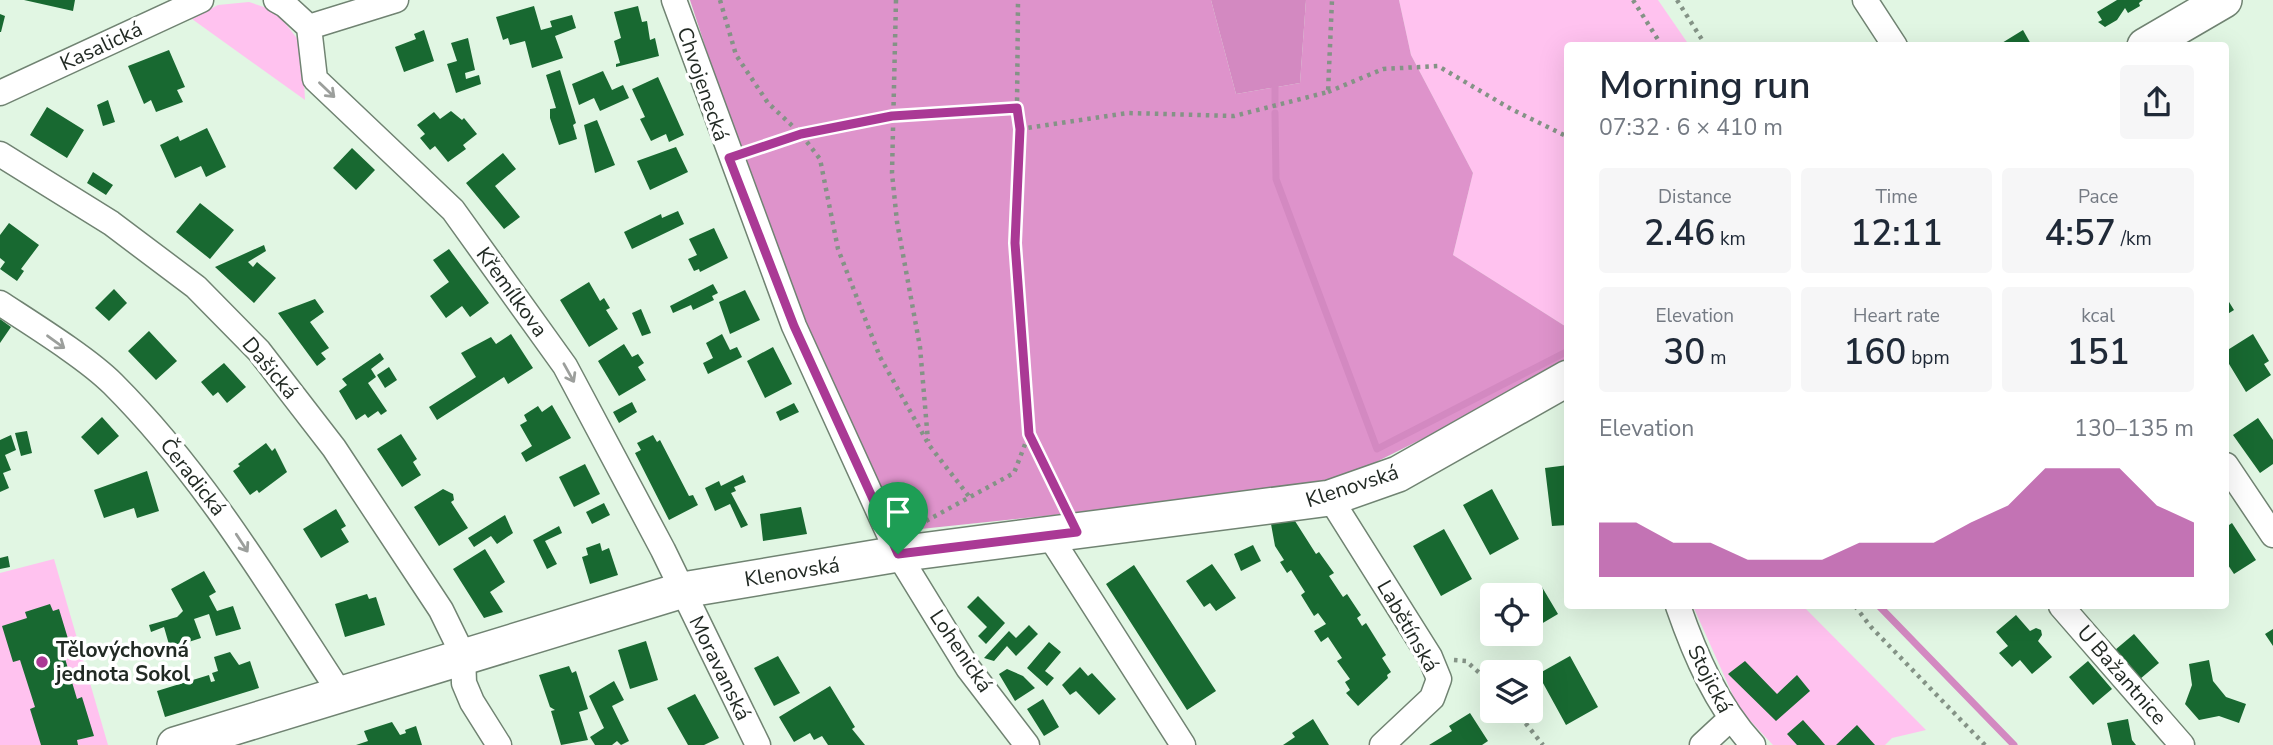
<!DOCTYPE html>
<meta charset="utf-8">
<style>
:root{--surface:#fff;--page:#f6f6f7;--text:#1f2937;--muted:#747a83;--accent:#aa3995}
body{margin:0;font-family:"Nunito Sans",sans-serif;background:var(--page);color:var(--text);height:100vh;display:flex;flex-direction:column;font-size:26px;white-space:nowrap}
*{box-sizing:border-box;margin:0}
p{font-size:23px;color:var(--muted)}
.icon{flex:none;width:38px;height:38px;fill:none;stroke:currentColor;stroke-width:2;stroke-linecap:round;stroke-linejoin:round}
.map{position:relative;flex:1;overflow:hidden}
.sheet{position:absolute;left:1564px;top:42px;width:665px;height:567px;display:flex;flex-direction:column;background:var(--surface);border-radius:7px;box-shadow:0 7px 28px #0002}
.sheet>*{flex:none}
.tools{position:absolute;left:1480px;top:583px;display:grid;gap:14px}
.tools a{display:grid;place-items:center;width:63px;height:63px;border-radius:7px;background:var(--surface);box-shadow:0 7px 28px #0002;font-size:35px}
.pin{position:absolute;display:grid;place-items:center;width:60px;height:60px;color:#fff;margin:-72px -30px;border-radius:50% 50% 50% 0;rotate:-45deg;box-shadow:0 0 7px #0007}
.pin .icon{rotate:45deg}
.round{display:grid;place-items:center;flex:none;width:74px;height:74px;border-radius:7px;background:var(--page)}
.headline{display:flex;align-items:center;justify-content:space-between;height:119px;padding:0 35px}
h1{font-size:38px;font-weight:600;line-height:52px}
.metrics{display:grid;grid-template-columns:repeat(3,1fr);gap:10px;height:119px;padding:7px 35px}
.metrics div{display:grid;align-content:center;border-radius:7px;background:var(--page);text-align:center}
.metrics b{font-size:35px;font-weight:600}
.metrics small{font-size:19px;font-weight:400}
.metrics p{font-size:19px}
.chart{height:196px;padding:14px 35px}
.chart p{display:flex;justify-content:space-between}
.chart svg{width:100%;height:126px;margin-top:7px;fill:var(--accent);opacity:.7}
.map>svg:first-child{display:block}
</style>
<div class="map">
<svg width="2273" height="745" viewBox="0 0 2273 745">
<rect width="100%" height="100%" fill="#e1f6e3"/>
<path fill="#ffc2ef" d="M 1399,0 L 1658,0 L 1689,45 L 1568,46 L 1568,328 L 1453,255 L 1473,173 L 1411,55 Z
M 249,2 L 276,11 L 302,45 L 305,100 L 192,19 L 218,5 Z
M 54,559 L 108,745 L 0,745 L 0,573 Z
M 1693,606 L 1803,606 L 1926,730 L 1892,738 L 1885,745 L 1773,745 L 1739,709 Z"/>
<path fill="#de93cb" d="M 690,0 L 1211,0 L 1236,94 L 1300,83 L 1306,0 L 1399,0 L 1411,55 L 1473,173 L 1453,255 L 1568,328 L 1568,366 L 1328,486 L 892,532 L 752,189 Z"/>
<path fill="#d389c1" d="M 1211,0 L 1306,0 L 1300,83 L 1236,94 Z"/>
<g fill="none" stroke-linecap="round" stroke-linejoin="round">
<path stroke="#d389c1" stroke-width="7" d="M 1275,87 L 1275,105
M 1275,113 L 1276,179 L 1377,449 L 1568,351
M 1879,606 L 2014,745"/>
</g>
<path fill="#186931" d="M 24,0 L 75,0 L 73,11 Z
M 2117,0 L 2143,0 L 2139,3 L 2140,6 L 2128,13 L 2125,8 L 2117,20 L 2105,27 L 2098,22 L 2102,20 L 2097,12 Z
M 534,6 L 541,30 L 552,27 L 550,21 L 572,15 L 576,28 L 555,36 L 563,58 L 532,68 L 525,41 L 510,45 L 508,38 L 503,40 L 496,17 Z
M 638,6 L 642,22 L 647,21 L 650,40 L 655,38 L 659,56 L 616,67 L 616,64 L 620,63 L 614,41 L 621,38 L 614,12 Z
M 0,14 L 5,16 L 1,32 L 0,32 Z
M 424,30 L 434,61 L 404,72 L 395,47 L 416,39 L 414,34 Z
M 2023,30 L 2032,46 L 1997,46 Z
M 468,38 L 475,70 L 465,73 L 466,79 L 479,75 L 481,84 L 456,93 L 447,64 L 457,61 L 451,43 Z
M 169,50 L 185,87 L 177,90 L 183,102 L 156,112 L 151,100 L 144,104 L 128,66 Z
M 560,70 L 576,123 L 573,125 L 577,139 L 559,145 L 550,118 L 550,109 L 556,108 L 546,75 Z
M 603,71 L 612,90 L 623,85 L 629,98 L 600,111 L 594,98 L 579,105 L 572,84 Z
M 658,77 L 684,135 L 669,142 L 666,134 L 651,141 L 640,119 L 645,117 L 632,89 Z
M 108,100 L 115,122 L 103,126 L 97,105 Z
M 47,107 L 84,130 L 67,158 L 30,135 Z
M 451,111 L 462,120 L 464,118 L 477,134 L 463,145 L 466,149 L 448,162 L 435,146 L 430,150 L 420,138 L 425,134 L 417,125 L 434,112 L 440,119 Z
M 597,120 L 615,165 L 595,173 L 584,125 Z
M 207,128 L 226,167 L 206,177 L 201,166 L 175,178 L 160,145 L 178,136 L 180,141 Z
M 676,147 L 688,172 L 650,190 L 637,161 Z
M 352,148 L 375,170 L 356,190 L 333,168 Z
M 503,153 L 516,169 L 495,186 L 520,217 L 504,229 L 466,183 Z
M 93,172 L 113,185 L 106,195 L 87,183 Z
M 200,203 L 234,230 L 210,259 L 176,232 Z
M 678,211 L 684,224 L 632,249 L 624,232 L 661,214 L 662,218 Z
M 9,223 L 39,245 L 21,269 L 24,271 L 17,281 L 0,269 L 5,262 L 0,258 L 0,235 Z
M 714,228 L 728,258 L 700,272 L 699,269 L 694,271 L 688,259 L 697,255 L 689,239 Z
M 264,245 L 266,251 L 248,262 L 253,267 L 257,262 L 276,278 L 254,303 L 215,267 Z
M 449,249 L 489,303 L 470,317 L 462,306 L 446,318 L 430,296 L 449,282 L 433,260 Z
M 589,282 L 600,301 L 604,298 L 610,308 L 606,310 L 618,329 L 589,347 L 560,300 Z
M 713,284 L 718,293 L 712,296 L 714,300 L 693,310 L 691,305 L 673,313 L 670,306 Z
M 114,289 L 127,303 L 109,321 L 95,308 Z
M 745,290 L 760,320 L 730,334 L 719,302 Z
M 2226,297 L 2234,310 L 2226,315 Z
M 315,299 L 324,312 L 310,322 L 329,348 L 321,353 L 326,359 L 317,366 L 278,313 Z
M 641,309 L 651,333 L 642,336 L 632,313 Z
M 0,319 L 11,327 L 0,343 Z
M 149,331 L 177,361 L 156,380 L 128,351 Z
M 511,334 L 533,368 L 508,384 L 504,377 L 437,420 L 429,407 L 476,377 L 461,353 L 491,337 L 496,344 Z
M 722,334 L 730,350 L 737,347 L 742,357 L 708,374 L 703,363 L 713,358 L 706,343 Z
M 2253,334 L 2269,361 L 2264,364 L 2271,375 L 2246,392 L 2226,359 L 2226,351 Z
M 624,344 L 632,357 L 638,354 L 644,363 L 638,367 L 646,380 L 619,396 L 598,361 Z
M 773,347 L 792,384 L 765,398 L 747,361 Z
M 380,353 L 384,359 L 371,369 L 376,377 L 368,383 L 387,411 L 381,415 L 378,411 L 368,418 L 365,414 L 356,420 L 339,391 L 347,385 L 342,379 Z
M 224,363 L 246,387 L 227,403 L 218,392 L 213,396 L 201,382 Z
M 389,367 L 397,380 L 385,388 L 377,375 Z
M 632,402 L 637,412 L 619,423 L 613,412 Z
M 794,403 L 799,412 L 780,421 L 776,412 Z
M 552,405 L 571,438 L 526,462 L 521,453 L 532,446 L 520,425 L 527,421 L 524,415 L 538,406 L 542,412 Z
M 102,417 L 119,436 L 98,455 L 81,437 Z
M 2258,418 L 2273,440 L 2273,464 L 2260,473 L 2233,435 Z
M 27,431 L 32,453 L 21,456 L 15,433 Z
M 401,434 L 417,459 L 413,462 L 421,475 L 402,487 L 377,449 Z
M 11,435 L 16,450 L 5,455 L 11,470 L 3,473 L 9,488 L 0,492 L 0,440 Z
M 653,435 L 657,442 L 660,440 L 689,496 L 693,495 L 698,505 L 669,520 L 635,453 L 641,450 L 637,443 Z
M 266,443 L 272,451 L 275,448 L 287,472 L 259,493 L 257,490 L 250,495 L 233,471 L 240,466 L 238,464 Z
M 585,464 L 600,494 L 574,507 L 559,477 Z
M 1568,465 L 1568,525 L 1552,526 L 1545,468 Z
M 147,471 L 159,511 L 137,518 L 134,508 L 104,518 L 94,490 Z
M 743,475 L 746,482 L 734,487 L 736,491 L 731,493 L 748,525 L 741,528 L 730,504 L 715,511 L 705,488 L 719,481 L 721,486 Z
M 443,489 L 453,494 L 454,500 L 451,502 L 468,528 L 439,546 L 414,507 Z
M 1492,489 L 1519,539 L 1490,555 L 1463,505 Z
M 604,503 L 610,515 L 592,524 L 586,512 Z
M 801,507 L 807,534 L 763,541 L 760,514 Z
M 336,509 L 346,526 L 341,529 L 349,542 L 321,558 L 303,529 Z
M 505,515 L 513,533 L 497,544 L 491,536 L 474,547 L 468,538 Z
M 1295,521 L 1316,554 L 1319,552 L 1334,573 L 1329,576 L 1343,597 L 1347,594 L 1361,615 L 1357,618 L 1362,626 L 1366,623 L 1386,655 L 1382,658 L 1391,672 L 1387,675 L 1388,678 L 1358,706 L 1346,693 L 1350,690 L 1345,682 L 1350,679 L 1337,661 L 1342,658 L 1328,637 L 1321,642 L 1314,631 L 1326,624 L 1318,613 L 1314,616 L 1301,595 L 1305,592 L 1291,570 L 1287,573 L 1280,562 L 1284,560 L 1275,546 L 1271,524 Z
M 2232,523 L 2256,560 L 2234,574 L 2226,562 L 2226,527 Z
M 559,526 L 562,533 L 545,541 L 557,564 L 547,569 L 533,540 Z
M 1444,529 L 1472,579 L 1441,596 L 1413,546 Z
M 600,543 L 602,551 L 609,548 L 618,575 L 590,584 L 582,557 L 588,555 L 586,548 Z
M 1253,545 L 1261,561 L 1241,571 L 1234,554 Z
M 485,549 L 505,582 L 490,592 L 503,612 L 484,618 L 453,569 Z
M 8,556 L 10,567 L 0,569 L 0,558 Z
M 1212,564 L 1236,598 L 1216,611 L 1210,603 L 1204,607 L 1186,581 Z
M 1134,565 L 1216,691 L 1187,710 L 1106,584 Z
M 204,571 L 216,592 L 209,596 L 217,611 L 233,606 L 241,629 L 216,636 L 209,614 L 194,619 L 201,638 L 170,648 L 164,627 L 151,632 L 149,625 L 177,617 L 183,611 L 171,589 Z
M 1542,587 L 1558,614 L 1531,630 L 1531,594 Z
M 367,594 L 369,599 L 376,597 L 385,625 L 345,637 L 335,604 Z
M 978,596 L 1005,623 L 986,644 L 978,636 L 987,627 L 967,607 Z
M 50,604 L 53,611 L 59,609 L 69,642 L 61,645 L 77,699 L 82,697 L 94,736 L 77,740 L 78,745 L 41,745 L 30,709 L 35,707 L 20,660 L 13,662 L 2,626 L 27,618 L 25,612 Z
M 2016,615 L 2030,631 L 2036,628 L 2041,630 L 2042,635 L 2038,641 L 2052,657 L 2032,674 L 2020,660 L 2012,667 L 1999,653 L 2008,646 L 1996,632 Z
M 1029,625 L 1038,634 L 1016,656 L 1007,646 L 994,661 L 984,658 L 1009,631 L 1016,638 Z
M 2273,629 L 2273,646 L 2265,634 Z
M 1502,634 L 1525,634 L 1508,644 Z
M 2134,634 L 2159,663 L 2140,679 L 2115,650 Z
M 646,641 L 658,680 L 630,689 L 618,650 Z
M 1049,642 L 1061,652 L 1045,671 L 1054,678 L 1047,686 L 1027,668 Z
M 230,652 L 239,665 L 250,661 L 259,688 L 165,717 L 157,691 L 209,675 L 211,682 L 215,681 L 212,673 L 218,671 L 214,657 Z
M 778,656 L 800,693 L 774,706 L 754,668 Z
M 1570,656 L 1598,707 L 1566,725 L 1538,674 Z
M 2209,660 L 2213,681 L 2226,697 L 2246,704 L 2239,723 L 2219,716 L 2199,720 L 2185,704 L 2192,685 L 2189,664 Z
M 1745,661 L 1777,694 L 1797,675 L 1810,691 L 1776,721 L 1728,674 Z
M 2088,661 L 2112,689 L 2093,705 L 2069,677 Z
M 569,666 L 572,673 L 576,671 L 588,709 L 579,712 L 588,740 L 561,745 L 551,711 L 555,710 L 550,707 L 539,675 Z
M 1080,667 L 1088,676 L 1092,673 L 1116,699 L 1099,715 L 1076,691 L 1070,695 L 1062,685 Z
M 1007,669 L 1023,676 L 1035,688 L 1015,701 L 999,674 Z
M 614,681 L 624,700 L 612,706 L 629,741 L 621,745 L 617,741 L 612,745 L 595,745 L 590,737 L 604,728 L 589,696 Z
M 830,686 L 855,727 L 852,729 L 865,745 L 828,745 L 822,736 L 814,740 L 810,733 L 794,742 L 779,717 Z
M 695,694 L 719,738 L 704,745 L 688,745 L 667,708 Z
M 1043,699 L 1059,727 L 1044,736 L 1027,709 Z
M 1470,713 L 1488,741 L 1482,745 L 1429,745 L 1452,731 L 1449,726 Z
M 1313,719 L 1329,745 L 1283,745 L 1295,737 L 1292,733 Z
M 2128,719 L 2132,740 L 2136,745 L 2112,745 L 2107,723 Z
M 1803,720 L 1820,739 L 1825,745 L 1797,745 L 1787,734 Z
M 392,722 L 400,735 L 406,733 L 405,730 L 416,726 L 422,745 L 356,745 L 368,741 L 364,731 Z
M 1857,725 L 1875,745 L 1836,745 Z"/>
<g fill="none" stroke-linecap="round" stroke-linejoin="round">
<defs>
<path id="street" d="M 276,0 L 285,5 L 309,27
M 674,0 L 794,326 L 898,554 L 968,668 L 1027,745
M 1865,0 L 1895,46
M 309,27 L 315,79 L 453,210 L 565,366 L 663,550 L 758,745
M 309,27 L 396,0
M 0,93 L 201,0
M 0,154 L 111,223 L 196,287 L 259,351 L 334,448 L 441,610 L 463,655 L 464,683 L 472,702 L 499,745
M 0,303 C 32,324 87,358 113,384 C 204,475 270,586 340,693
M 2226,465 L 2273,535
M 1330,498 L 1430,657 L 1439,679 L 1432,698 L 1382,745
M 1049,535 L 1183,745
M 1678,606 C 1695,655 1717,706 1753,745
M 2061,606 L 2182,745
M 1702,745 L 1729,720"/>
<path id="secondary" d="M 2145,46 L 2224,0
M 175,745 L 683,590 L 898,554 L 1330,498 L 1398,474 L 1568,378"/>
</defs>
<use href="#street" stroke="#708372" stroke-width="27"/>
<use href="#secondary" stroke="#708372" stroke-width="38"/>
<path stroke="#849386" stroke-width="4.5" stroke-dasharray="3.5 5" stroke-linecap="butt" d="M 720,0 L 736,55 L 768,103 L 801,134 L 820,159 L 838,249 L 880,357 L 929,445 L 971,499
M 896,0 L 892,173 L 897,222 L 920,347 L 928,441
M 1633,0 L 1662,46
M 1677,0 L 1706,46
M 1328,92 L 1383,69 L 1438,66 L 1511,109 L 1568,137
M 1020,129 L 1128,113 L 1234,116 L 1328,92 L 1332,0
M 753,150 L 801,134 L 892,115 L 1017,108
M 1029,435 L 1064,506
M 926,521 L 1014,473 L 1029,434 L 1015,243 L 1020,129 L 1017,108 L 1018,0
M 1855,606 L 1871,627 L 1985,745
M 1454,660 L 1466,661 L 1493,685
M 1515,710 L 1543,745"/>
<use href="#street" stroke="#fff" stroke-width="24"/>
<use href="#secondary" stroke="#fff" stroke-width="35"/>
</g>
<defs><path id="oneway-shaft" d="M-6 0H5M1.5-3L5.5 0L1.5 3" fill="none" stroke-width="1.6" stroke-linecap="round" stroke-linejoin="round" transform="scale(1.75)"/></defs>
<g stroke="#9c9f9c">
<use href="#oneway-shaft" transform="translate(327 90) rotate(44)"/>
<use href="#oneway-shaft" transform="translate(56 342) rotate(36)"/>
<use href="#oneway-shaft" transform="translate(569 373) rotate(61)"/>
<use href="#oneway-shaft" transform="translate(242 543) rotate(57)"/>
</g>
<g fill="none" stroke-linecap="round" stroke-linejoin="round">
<defs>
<path id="route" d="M 1017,108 L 1020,129 L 1015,243 L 1029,434 L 1077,532 L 898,554 L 794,326 L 729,158 L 801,134 L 892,116 Z"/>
</defs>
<use href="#route" stroke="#fff" stroke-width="14"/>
<use href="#route" stroke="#aa3995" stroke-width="9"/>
</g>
<circle fill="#aa3995" stroke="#fff" stroke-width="2.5" cx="42" cy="662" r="7"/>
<g text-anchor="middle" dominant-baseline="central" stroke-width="7" stroke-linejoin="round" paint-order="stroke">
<g font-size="21" fill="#222a24" stroke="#fff">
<text transform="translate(101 46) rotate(-25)">Kasalická</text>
<text transform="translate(703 84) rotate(71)">Chvojenecká</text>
<text transform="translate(512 292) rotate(54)">Křemílkova</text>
<text transform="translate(270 368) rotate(50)">Dašická</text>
<text transform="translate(193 477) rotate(52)">Čeradická</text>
<text transform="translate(1352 486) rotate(-18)">Klenovská</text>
<text transform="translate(792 572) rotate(-9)">Klenovská</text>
<text transform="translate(1408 626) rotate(60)">Labětínská</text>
<text transform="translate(961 651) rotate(56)">Lohenická</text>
<text transform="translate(720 668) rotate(64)">Moravanská</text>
<text transform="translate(2122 675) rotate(49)">U Bažantnice</text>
<text transform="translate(1710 679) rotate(63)">Stojická</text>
</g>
<g font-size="21" font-weight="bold" fill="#222a24" stroke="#fff" text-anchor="start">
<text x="56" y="650">Tělovýchovná<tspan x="56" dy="24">jednota Sokol</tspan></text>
</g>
</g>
</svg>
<div class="tools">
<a><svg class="icon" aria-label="locate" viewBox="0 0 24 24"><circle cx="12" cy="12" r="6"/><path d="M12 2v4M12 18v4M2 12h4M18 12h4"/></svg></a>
<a><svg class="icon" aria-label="layers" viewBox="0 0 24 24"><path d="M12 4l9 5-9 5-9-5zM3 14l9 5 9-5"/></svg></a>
</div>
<div class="pin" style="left:898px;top:554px;background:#1e9e55"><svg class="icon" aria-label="arrive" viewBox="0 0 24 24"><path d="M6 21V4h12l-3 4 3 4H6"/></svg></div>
<section class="sheet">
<div class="headline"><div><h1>Morning run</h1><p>07:32 · 6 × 410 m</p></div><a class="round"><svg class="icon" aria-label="share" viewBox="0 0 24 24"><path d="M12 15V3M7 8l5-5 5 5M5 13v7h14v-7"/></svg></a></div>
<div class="metrics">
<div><p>Distance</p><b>2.46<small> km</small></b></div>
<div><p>Time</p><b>12:11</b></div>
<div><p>Pace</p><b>4:57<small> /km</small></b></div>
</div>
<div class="metrics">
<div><p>Elevation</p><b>30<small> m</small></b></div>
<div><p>Heart rate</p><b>160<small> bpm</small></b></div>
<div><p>kcal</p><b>151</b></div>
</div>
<div class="chart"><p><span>Elevation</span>130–135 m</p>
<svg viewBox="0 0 160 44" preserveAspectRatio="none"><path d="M0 44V25L10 25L20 32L30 32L40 38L50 38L60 38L70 32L80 32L90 32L100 25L110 19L120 6L130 6L140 6L150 19L160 25V44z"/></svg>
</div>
</section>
</div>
